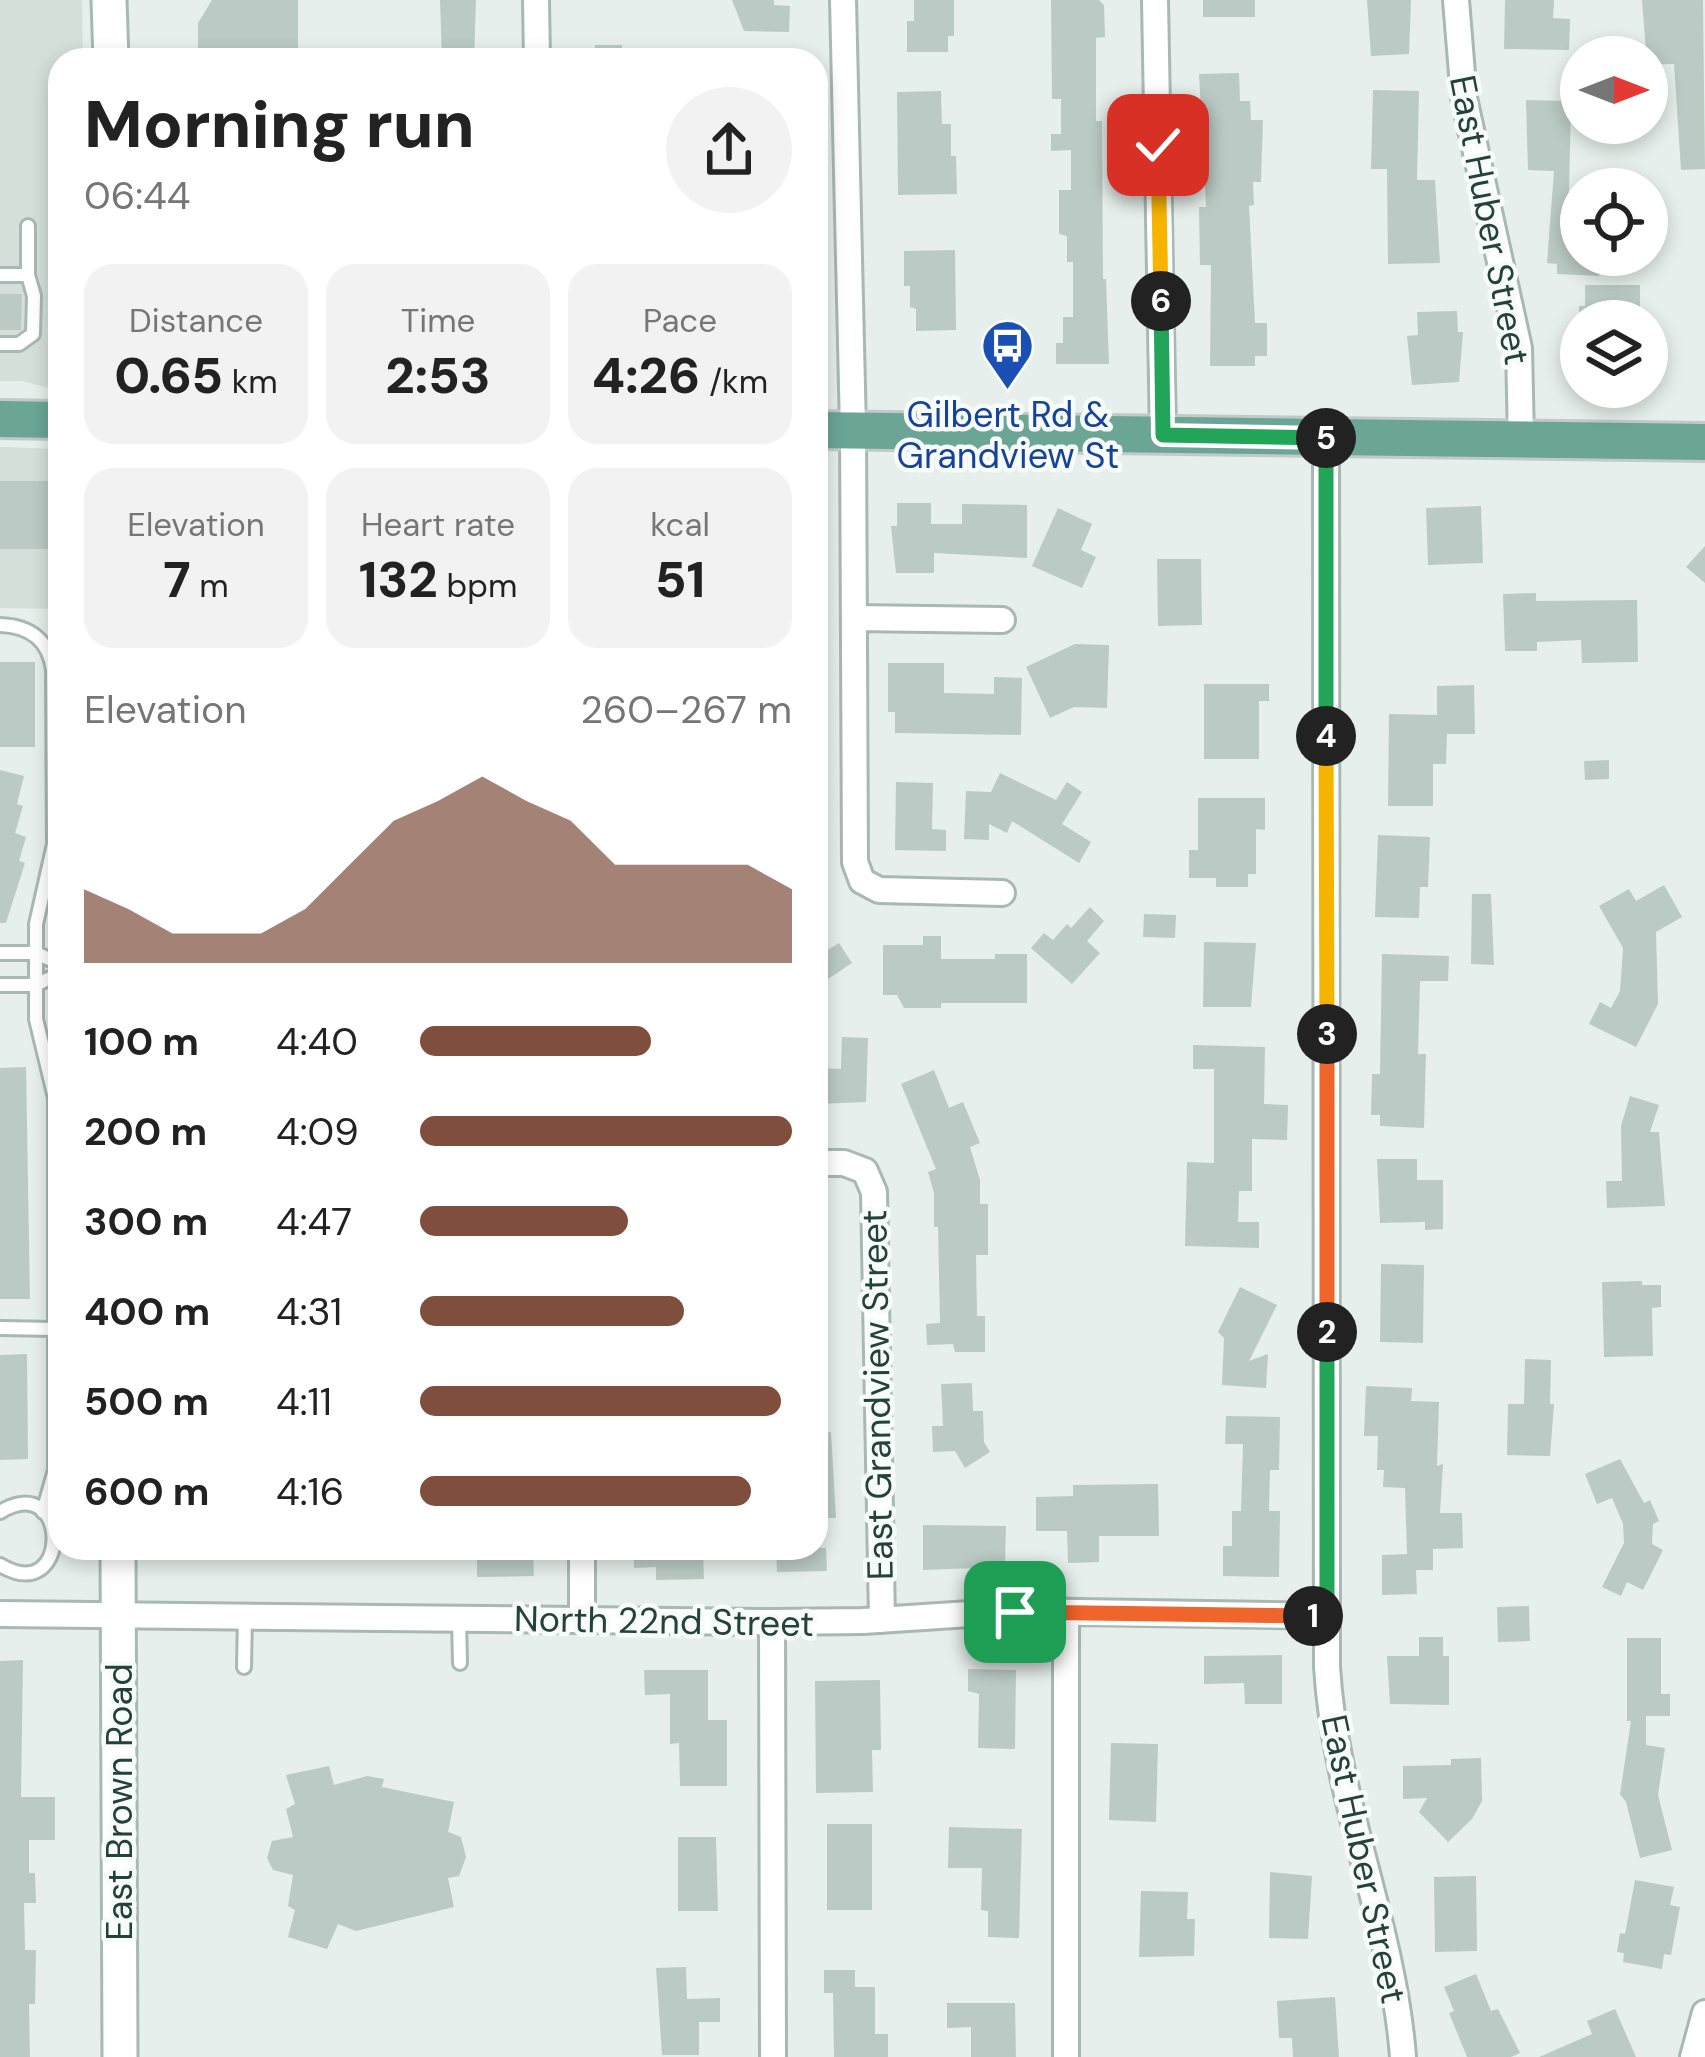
<!DOCTYPE html>
<meta charset="utf-8">
<style>
:root{--surface:#fff;--page:#f2f2f2;--text:#222;--muted:#767676;--accent:#804e3d}
body{margin:0;font-family:"DM Sans",sans-serif;background:var(--page);color:var(--text);height:100vh;display:flex;flex-direction:column;font-size:45px;white-space:nowrap}
*{box-sizing:border-box;margin:0}
p{font-size:39px;color:var(--muted)}
.icon{flex:none;width:66px;height:66px;fill:none;stroke:currentColor;stroke-width:2;stroke-linecap:round;stroke-linejoin:round}
.map{position:relative;flex:1;overflow:hidden}
.panel{position:absolute;left:48px;top:48px;width:780px;height:1512px;display:flex;flex-direction:column;background:var(--surface);border-radius:36px;box-shadow:0 6px 18px #0003}
.panel>*{flex:none}
.needle{width:78px;rotate:90deg}
.controls{position:absolute;left:1560px;top:36px;display:grid;gap:24px}
.controls a{display:grid;place-items:center;width:108px;height:108px;border-radius:50%;background:var(--surface);box-shadow:0 6px 18px #0003;font-size:60px}
.pin{position:absolute;display:grid;place-items:center;width:102px;height:102px;color:#fff;margin:-51px;border-radius:24px;box-shadow:0 6px 18px #0006}
.km{position:absolute;width:60px;height:60px;margin:-30px;border-radius:50%;background:#222;color:#fff;font-size:33px;line-height:60px;text-align:center}
.round{display:grid;place-items:center;flex:none;width:126px;height:126px;border-radius:63px;background:var(--page)}
.summary{display:flex;align-items:center;justify-content:space-between;height:204px;padding:0 36px}
h1{font-size:66px;font-weight:800;line-height:90px}
.stats{display:grid;grid-template-columns:repeat(3,1fr);gap:18px;height:204px;padding:12px 36px}
.stats div{display:grid;align-content:center;border-radius:30px;background:var(--page);text-align:center}
.stats b{font-size:51px;font-weight:800}
.stats small{font-size:33px;font-weight:400}
.stats p{font-size:33px}
.chart{height:336px;padding:24px 36px}
.chart p{display:flex;justify-content:space-between}
.chart svg{width:100%;height:216px;margin-top:12px;fill:var(--accent);opacity:.7}
ul{padding:0 36px;list-style:none;font-size:39px}
li{display:grid;grid-template-columns:192px 144px 1fr;align-items:center;height:90px}
li i{height:30px;border-radius:15px;background:var(--accent)}
.map>svg:first-child{display:block}
</style>
<div class="map">
<svg width="1705" height="2057" viewBox="0 0 1705 2057">
<rect width="100%" height="100%" fill="#e6efeb"/>
<path fill="#d4dfda" d="M 0,0 L 82,0 L 83,60 L 60,60 L 60,391 L 22,381 L 0,381 Z
M 0,447 L 60,449 L 60,609 L 0,608 Z"/>
<path fill="#bbcac4" d="M 212,0 L 298,0 L 298,60 L 198,60 L 198,23 Z
M 440,0 L 476,0 L 474,60 L 442,60 Z
M 732,0 L 774,0 L 774,5 L 790,6 L 789,32 L 744,31 Z
M 914,0 L 954,0 L 954,36 L 948,36 L 948,52 L 907,52 L 907,21 L 914,21 Z
M 1051,0 L 1099,0 L 1104,5 L 1105,37 L 1096,38 L 1096,121 L 1102,121 L 1103,279 L 1106,279 L 1109,364 L 1056,364 L 1056,343 L 1063,343 L 1063,317 L 1073,317 L 1073,262 L 1067,262 L 1067,236 L 1059,234 L 1059,190 L 1071,190 L 1071,150 L 1051,151 L 1051,134 L 1061,134 L 1061,99 L 1052,99 Z
M 1203,0 L 1255,0 L 1255,17 L 1203,17 Z
M 1367,0 L 1411,0 L 1409,54 L 1371,56 Z
M 1505,0 L 1554,0 L 1553,18 L 1570,19 L 1569,50 L 1504,49 Z
M 1642,0 L 1703,0 L 1705,169 L 1681,170 L 1674,64 L 1647,65 Z
M 595,45 L 622,45 L 622,60 L 595,60 Z
M 1239,73 L 1240,101 L 1250,101 L 1251,120 L 1263,120 L 1261,182 L 1253,182 L 1254,205 L 1249,206 L 1255,323 L 1267,323 L 1267,356 L 1255,356 L 1255,366 L 1210,366 L 1211,265 L 1200,265 L 1199,207 L 1206,207 L 1199,74 Z
M 1373,90 L 1419,91 L 1417,180 L 1435,180 L 1440,263 L 1388,264 L 1387,169 L 1371,169 Z
M 941,91 L 942,124 L 951,124 L 951,156 L 956,156 L 957,194 L 898,195 L 897,92 Z
M 1526,100 L 1571,101 L 1569,192 L 1581,193 L 1581,255 L 1600,258 L 1599,276 L 1557,274 L 1557,264 L 1547,263 L 1554,171 L 1528,170 Z
M 955,250 L 956,330 L 916,331 L 916,309 L 910,307 L 910,286 L 904,286 L 904,251 Z
M 1585,285 L 1640,285 L 1640,310 L 1627,310 L 1627,321 L 1579,321 L 1579,306 L 1585,306 Z
M 0,294 L 22,294 L 21,330 L 0,330 Z
M 1457,311 L 1458,332 L 1463,332 L 1459,382 L 1412,385 L 1407,336 L 1418,335 L 1417,312 Z
M 0,481 L 60,481 L 60,549 L 0,549 Z
M 897,503 L 931,503 L 931,524 L 962,524 L 962,504 L 1027,505 L 1027,558 L 934,553 L 934,573 L 896,573 L 891,526 L 897,526 Z
M 1481,506 L 1483,563 L 1428,565 L 1426,508 Z
M 1058,508 L 1092,524 L 1081,550 L 1096,557 L 1082,588 L 1032,566 Z
M 1705,546 L 1705,583 L 1686,567 Z
M 1157,559 L 1201,559 L 1202,625 L 1158,626 Z
M 1536,593 L 1536,601 L 1637,600 L 1638,662 L 1582,663 L 1581,640 L 1537,642 L 1537,651 L 1505,651 L 1503,594 Z
M 1075,644 L 1109,645 L 1107,708 L 1074,707 L 1050,718 L 1026,667 Z
M 0,662 L 35,662 L 35,747 L 0,747 Z
M 888,663 L 944,663 L 944,693 L 994,694 L 994,677 L 1022,678 L 1021,735 L 895,733 L 895,712 L 888,712 Z
M 1204,684 L 1269,684 L 1269,701 L 1259,701 L 1259,759 L 1204,759 Z
M 1474,685 L 1475,734 L 1447,734 L 1446,764 L 1433,764 L 1433,806 L 1388,806 L 1389,714 L 1437,715 L 1437,686 Z
M 1609,760 L 1609,779 L 1585,780 L 1584,761 Z
M 0,770 L 24,776 L 17,804 L 23,806 L 15,833 L 26,837 L 19,861 L 25,863 L 6,923 L 0,923 Z
M 1000,773 L 1056,800 L 1067,782 L 1082,792 L 1062,824 L 1091,842 L 1079,863 L 1012,821 L 1007,833 L 989,824 L 989,840 L 964,839 L 966,791 L 991,792 Z
M 896,782 L 933,783 L 932,829 L 946,830 L 946,851 L 895,850 Z
M 1198,798 L 1265,798 L 1265,830 L 1256,829 L 1256,874 L 1248,874 L 1248,887 L 1216,887 L 1216,878 L 1189,878 L 1189,850 L 1198,850 Z
M 1378,835 L 1430,837 L 1428,887 L 1420,887 L 1419,918 L 1375,917 Z
M 1664,885 L 1682,917 L 1656,932 L 1658,1004 L 1636,1047 L 1589,1024 L 1600,1002 L 1611,1008 L 1620,991 L 1623,948 L 1599,906 L 1629,889 L 1636,901 Z
M 1472,894 L 1491,894 L 1494,965 L 1471,964 Z
M 1090,907 L 1104,921 L 1087,941 L 1100,953 L 1072,984 L 1031,948 L 1044,933 L 1053,940 L 1067,924 L 1071,928 Z
M 1144,914 L 1176,915 L 1175,938 L 1143,937 Z
M 923,936 L 941,936 L 941,959 L 995,959 L 995,954 L 1027,954 L 1027,1003 L 941,1003 L 941,1008 L 904,1008 L 897,995 L 883,995 L 883,945 L 923,945 Z
M 1204,942 L 1256,943 L 1251,1007 L 1203,1007 Z
M 839,943 L 852,963 L 816,987 L 816,957 Z
M 1382,954 L 1449,956 L 1448,981 L 1420,981 L 1418,1054 L 1426,1054 L 1424,1128 L 1380,1126 L 1380,1115 L 1371,1115 L 1372,1074 L 1380,1074 Z
M 842,1037 L 868,1038 L 866,1102 L 816,1104 L 816,1068 L 841,1069 Z
M 1193,1045 L 1265,1047 L 1264,1104 L 1288,1105 L 1287,1140 L 1252,1139 L 1252,1191 L 1239,1191 L 1238,1222 L 1259,1222 L 1259,1248 L 1185,1246 L 1187,1162 L 1214,1163 L 1214,1069 L 1193,1069 Z
M 26,1067 L 30,1299 L 0,1299 L 0,1068 Z
M 934,1070 L 949,1108 L 963,1102 L 980,1143 L 970,1147 L 980,1180 L 980,1204 L 988,1204 L 988,1255 L 976,1255 L 977,1316 L 985,1316 L 985,1352 L 955,1352 L 953,1344 L 927,1345 L 926,1324 L 940,1323 L 938,1227 L 934,1227 L 934,1193 L 928,1172 L 936,1169 L 901,1084 Z
M 1630,1096 L 1659,1105 L 1650,1132 L 1659,1132 L 1665,1206 L 1607,1208 L 1606,1181 L 1622,1181 L 1621,1126 Z
M 1377,1159 L 1417,1159 L 1417,1180 L 1443,1180 L 1443,1229 L 1425,1230 L 1425,1222 L 1380,1223 Z
M 1381,1264 L 1424,1265 L 1423,1343 L 1380,1342 Z
M 1642,1281 L 1642,1285 L 1661,1285 L 1661,1307 L 1652,1308 L 1653,1356 L 1604,1357 L 1602,1282 Z
M 1240,1287 L 1277,1305 L 1249,1361 L 1268,1354 L 1266,1388 L 1222,1385 L 1224,1338 L 1218,1332 Z
M 27,1354 L 28,1459 L 0,1460 L 0,1355 Z
M 1525,1359 L 1551,1360 L 1550,1404 L 1554,1404 L 1550,1456 L 1507,1455 L 1508,1404 L 1524,1404 Z
M 972,1383 L 973,1411 L 983,1411 L 984,1442 L 990,1452 L 965,1468 L 955,1451 L 933,1452 L 932,1426 L 943,1426 L 941,1384 Z
M 1366,1386 L 1412,1388 L 1411,1401 L 1439,1402 L 1437,1466 L 1443,1464 L 1440,1513 L 1462,1513 L 1463,1548 L 1433,1549 L 1433,1570 L 1416,1570 L 1417,1594 L 1382,1595 L 1382,1555 L 1407,1554 L 1405,1488 L 1383,1487 L 1384,1470 L 1377,1470 L 1378,1436 L 1364,1436 Z
M 1226,1416 L 1280,1417 L 1279,1470 L 1270,1470 L 1269,1511 L 1280,1511 L 1279,1577 L 1223,1576 L 1223,1546 L 1232,1546 L 1232,1511 L 1241,1511 L 1243,1444 L 1225,1444 Z
M 831,1432 L 836,1518 L 816,1518 L 816,1433 Z
M 1620,1459 L 1644,1503 L 1650,1500 L 1659,1521 L 1653,1524 L 1652,1544 L 1663,1550 L 1643,1590 L 1627,1582 L 1621,1596 L 1602,1587 L 1624,1543 L 1623,1524 L 1612,1498 L 1597,1504 L 1585,1474 Z
M 1158,1484 L 1159,1536 L 1099,1536 L 1099,1562 L 1068,1563 L 1067,1531 L 1036,1531 L 1036,1497 L 1073,1496 L 1073,1485 Z
M 923,1525 L 1006,1526 L 1005,1567 L 923,1570 Z
M 488,1548 L 533,1548 L 534,1576 L 477,1577 L 477,1556 L 488,1556 Z
M 633,1548 L 703,1548 L 704,1579 L 656,1580 L 656,1567 L 634,1568 Z
M 776,1548 L 826,1548 L 827,1571 L 777,1572 Z
M 1529,1606 L 1530,1641 L 1498,1642 L 1497,1607 Z
M 1419,1637 L 1443,1637 L 1443,1656 L 1449,1656 L 1449,1705 L 1390,1704 L 1387,1656 L 1419,1656 Z
M 1627,1638 L 1661,1638 L 1661,1694 L 1670,1694 L 1670,1716 L 1646,1716 L 1646,1745 L 1665,1748 L 1658,1795 L 1672,1850 L 1640,1858 L 1626,1802 L 1620,1794 L 1631,1721 L 1627,1721 Z
M 1282,1655 L 1282,1704 L 1245,1704 L 1244,1683 L 1204,1684 L 1204,1656 Z
M 23,1660 L 21,1797 L 55,1797 L 55,1840 L 29,1840 L 29,1873 L 35,1873 L 36,1903 L 24,1903 L 25,1950 L 36,1950 L 35,2004 L 29,2004 L 30,2057 L 0,2057 L 0,1661 Z
M 968,1669 L 1016,1670 L 1015,1749 L 978,1748 L 979,1694 L 968,1691 Z
M 644,1670 L 708,1670 L 708,1720 L 727,1720 L 727,1786 L 680,1786 L 679,1743 L 670,1744 L 670,1694 L 645,1695 Z
M 880,1680 L 881,1750 L 872,1750 L 873,1792 L 816,1793 L 815,1681 Z
M 1111,1743 L 1158,1744 L 1156,1822 L 1109,1820 Z
M 1481,1758 L 1482,1801 L 1472,1819 L 1448,1842 L 1419,1812 L 1427,1798 L 1403,1799 L 1403,1766 L 1451,1765 L 1451,1759 Z
M 329,1766 L 334,1785 L 367,1776 L 384,1779 L 382,1787 L 454,1802 L 448,1832 L 461,1837 L 466,1857 L 459,1876 L 448,1878 L 454,1907 L 356,1931 L 338,1924 L 327,1949 L 288,1937 L 295,1910 L 288,1906 L 293,1875 L 273,1870 L 267,1858 L 272,1841 L 293,1837 L 286,1809 L 295,1804 L 286,1775 Z
M 827,1824 L 872,1824 L 872,1910 L 827,1910 Z
M 949,1827 L 1022,1829 L 1019,1938 L 988,1937 L 988,1911 L 981,1910 L 982,1868 L 948,1868 Z
M 678,1837 L 716,1837 L 718,1911 L 678,1911 Z
M 1270,1872 L 1312,1876 L 1308,1939 L 1269,1938 Z
M 1476,1876 L 1477,1951 L 1435,1952 L 1434,1877 Z
M 1635,1880 L 1674,1887 L 1670,1905 L 1680,1907 L 1671,1955 L 1664,1954 L 1662,1969 L 1623,1962 L 1624,1953 L 1617,1952 L 1620,1933 L 1625,1934 Z
M 1141,1891 L 1188,1892 L 1187,1919 L 1195,1919 L 1194,1956 L 1139,1957 Z
M 686,1967 L 687,1999 L 720,1998 L 720,2022 L 699,2022 L 699,2055 L 662,2055 L 656,1968 Z
M 824,1970 L 855,1970 L 855,1987 L 875,1987 L 875,2034 L 888,2034 L 888,2057 L 834,2057 L 833,1993 L 824,1993 Z
M 1476,1974 L 1491,2011 L 1498,2009 L 1520,2053 L 1511,2057 L 1467,2057 L 1449,2013 L 1454,2011 L 1444,1987 Z
M 1335,1997 L 1339,2057 L 1293,2057 L 1292,2038 L 1279,2038 L 1277,2001 Z
M 947,2003 L 1015,2003 L 1016,2057 L 971,2057 L 971,2027 L 947,2028 Z
M 1615,2009 L 1636,2057 L 1539,2057 L 1592,2034 L 1587,2021 Z"/>
<g fill="none" stroke-linecap="round" stroke-linejoin="round">
<defs>
<path id="service" d="M 0,275 L 28,275 L 28,226
M 0,344 L 19,344 L 33,334 L 34,296 L 28,275
M 0,625 C 30,626 49,640 53,670 L 54,844 L 36,924 L 36,1019 L 55,1098 L 55,1470 L 43,1512
M 0,953 L 36,953 L 60,964
M 0,985 L 36,985 L 60,973
M 0,1328 L 55,1329
M 0,1512 C 71,1469 72,1608 0,1565
M 459,1619 L 460,1663
M 244,1667 L 245,1617"/>
<path id="minor" d="M 536,0 L 537,60
M 843,0 L 853,430 L 855,862 L 862,881 L 879,890 L 1002,893
M 1155,0 L 1163,435
M 1456,0 L 1464,98 L 1519,348 L 1521,440
M 1326,437 L 1327,1667 C 1335,1801 1393,1924 1403,2057
M 854,618 L 1002,620
M 816,1163 L 844,1163 L 865,1171 L 874,1192 L 882,1620
M 582,1548 L 582,1620
M 1066,1612 L 1066,2057
M 0,1614 L 772,1622 L 863,1621 L 1015,1611 L 1327,1616
M 772,1622 L 773,2057
M 1693,2057 L 1705,2013"/>
<path id="secondary" d="M 109,0 L 111,60
M 118,1548 L 120,2057"/>
<path id="primary" d="M 0,419 L 60,420
M 816,430 L 1705,442"/>
</defs>
<use href="#service" stroke="#a8b8b2" stroke-width="18"/>
<use href="#minor" stroke="#a8b8b2" stroke-width="30"/>
<use href="#secondary" stroke="#a4bbb3" stroke-width="39"/>
<use href="#primary" stroke="#c2cac8" stroke-width="42"/>
<use href="#service" stroke="#fff" stroke-width="12"/>
<use href="#minor" stroke="#fff" stroke-width="24"/>
<use href="#secondary" stroke="#fff" stroke-width="33"/>
<use href="#primary" stroke="#6aa596" stroke-width="36"/>
</g>
<g fill="none" stroke-linecap="round" stroke-linejoin="round">
<defs>
<path id="split-1" d="M 1015,1612 L 1313,1616"/>
<path id="split-2" d="M 1313,1616 L 1327,1616 L 1327,1332"/>
<path id="split-3" d="M 1327,1034 L 1327,1332"/>
<path id="split-4" d="M 1326,736 L 1327,1034"/>
<path id="split-5" d="M 1326,438 L 1326,736"/>
<path id="split-6" d="M 1161,301 L 1163,435 L 1326,438"/>
<path id="split-7" d="M 1158,145 L 1161,301"/>
</defs>
<use href="#split-1" stroke="#fff" stroke-width="24"/>
<use href="#split-2" stroke="#fff" stroke-width="24"/>
<use href="#split-3" stroke="#fff" stroke-width="24"/>
<use href="#split-4" stroke="#fff" stroke-width="24"/>
<use href="#split-5" stroke="#fff" stroke-width="24"/>
<use href="#split-6" stroke="#fff" stroke-width="24"/>
<use href="#split-7" stroke="#fff" stroke-width="24"/>
<use href="#split-1" stroke="#f0652b" stroke-width="15"/>
<use href="#split-2" stroke="#22a559" stroke-width="15"/>
<use href="#split-3" stroke="#f0652b" stroke-width="15"/>
<use href="#split-4" stroke="#f5b400" stroke-width="15"/>
<use href="#split-5" stroke="#22a559" stroke-width="15"/>
<use href="#split-6" stroke="#22a559" stroke-width="15"/>
<use href="#split-7" stroke="#f5b400" stroke-width="15"/>
</g>
<defs>
<symbol id="bus-pin" viewBox="-11 -11 22 30"><path d="M0 17L-7.5 6A9.5 9.5 0 1 1 7.5 6Z" fill="#1a4fb4" stroke="#f7fbf9"/><path d="M-5-6H5V4H4V6H2V4H-2V6H-4V4H-5ZM-3.5-4V0h7V-4ZM-3.5 1.2v1.5H-2V1.2ZM2 1.2v1.5H3.5V1.2Z" fill="#fff"/></symbol>
</defs>
<g fill-rule="evenodd">
<use href="#bus-pin" x="978" y="316" width="59" height="81"/>
</g>
<g text-anchor="middle" dominant-baseline="central" stroke-width="9" stroke-linejoin="round" paint-order="stroke">
<g font-size="36" fill="#24423a" stroke="#f7fbf9">
<text transform="translate(1490 220) rotate(79)">East Huber Street</text>
<text transform="translate(877 1395) rotate(-91)">East Grandview Street</text>
<text transform="translate(664 1621) rotate(1)">North 22nd Street</text>
<text transform="translate(119 1802) rotate(-90)">East Brown Road</text>
<text transform="translate(1364 1859) rotate(78)">East Huber Street</text>
</g>
<g font-size="36" fill="#164399" stroke="#f7fbf9">
<text x="1008" y="414">Gilbert Rd &amp;<tspan x="1008" dy="41">Grandview St</tspan></text>
</g>
</g>
</svg>
<div class="controls">
<a><svg class="needle" viewBox="-14 -14 28 28"><path d="M0-13l5 13h-10z" fill="#e53935"/><path d="M0 13l5-13h-10z" fill="#767676"/></svg></a>
<a><svg class="icon" aria-label="locate" viewBox="0 0 24 24"><circle cx="12" cy="12" r="6"/><path d="M12 2v4M12 18v4M2 12h4M18 12h4"/></svg></a>
<a><svg class="icon" aria-label="layers" viewBox="0 0 24 24"><path d="M12 4l9 5-9 5-9-5zM3 14l9 5 9-5"/></svg></a>
</div>
<div class="pin" style="left:1015px;top:1612px;background:#1e9e55"><svg class="icon" aria-label="arrive" viewBox="0 0 24 24"><path d="M6 21V4h12l-3 4 3 4H6"/></svg></div>
<div class="pin" style="left:1158px;top:145px;background:#d93025"><svg class="icon" aria-label="check" viewBox="0 0 24 24"><path d="M5 12l5 5 9-10"/></svg></div>
<b class="km" style="left:1313px;top:1616px">1</b>
<b class="km" style="left:1327px;top:1332px">2</b>
<b class="km" style="left:1327px;top:1034px">3</b>
<b class="km" style="left:1326px;top:736px">4</b>
<b class="km" style="left:1326px;top:438px">5</b>
<b class="km" style="left:1161px;top:301px">6</b>
<section class="panel">
<div class="summary"><div><h1>Morning run</h1><p>06:44</p></div><a class="round"><svg class="icon" aria-label="share" viewBox="0 0 24 24"><path d="M12 15V3M7 8l5-5 5 5M5 13v7h14v-7"/></svg></a></div>
<div class="stats">
<div><p>Distance</p><b>0.65<small> km</small></b></div>
<div><p>Time</p><b>2:53</b></div>
<div><p>Pace</p><b>4:26<small> /km</small></b></div>
</div>
<div class="stats">
<div><p>Elevation</p><b>7<small> m</small></b></div>
<div><p>Heart rate</p><b>132<small> bpm</small></b></div>
<div><p>kcal</p><b>51</b></div>
</div>
<div class="chart"><p><span>Elevation</span>260–267 m</p>
<svg viewBox="0 0 160 44" preserveAspectRatio="none"><path d="M0 44V29L10 33L20 38L30 38L40 38L50 33L60 24L70 15L80 11L90 6L100 11L110 15L120 24L130 24L140 24L150 24L160 29V44z"/></svg>
</div>
<ul>
<li><b>100 m</b>4:40<i style="width:62%"></i></li>
<li><b>200 m</b>4:09<i style="width:100%"></i></li>
<li><b>300 m</b>4:47<i style="width:56%"></i></li>
<li><b>400 m</b>4:31<i style="width:71%"></i></li>
<li><b>500 m</b>4:11<i style="width:97%"></i></li>
<li><b>600 m</b>4:16<i style="width:89%"></i></li>
</ul>
</section>
</div>
